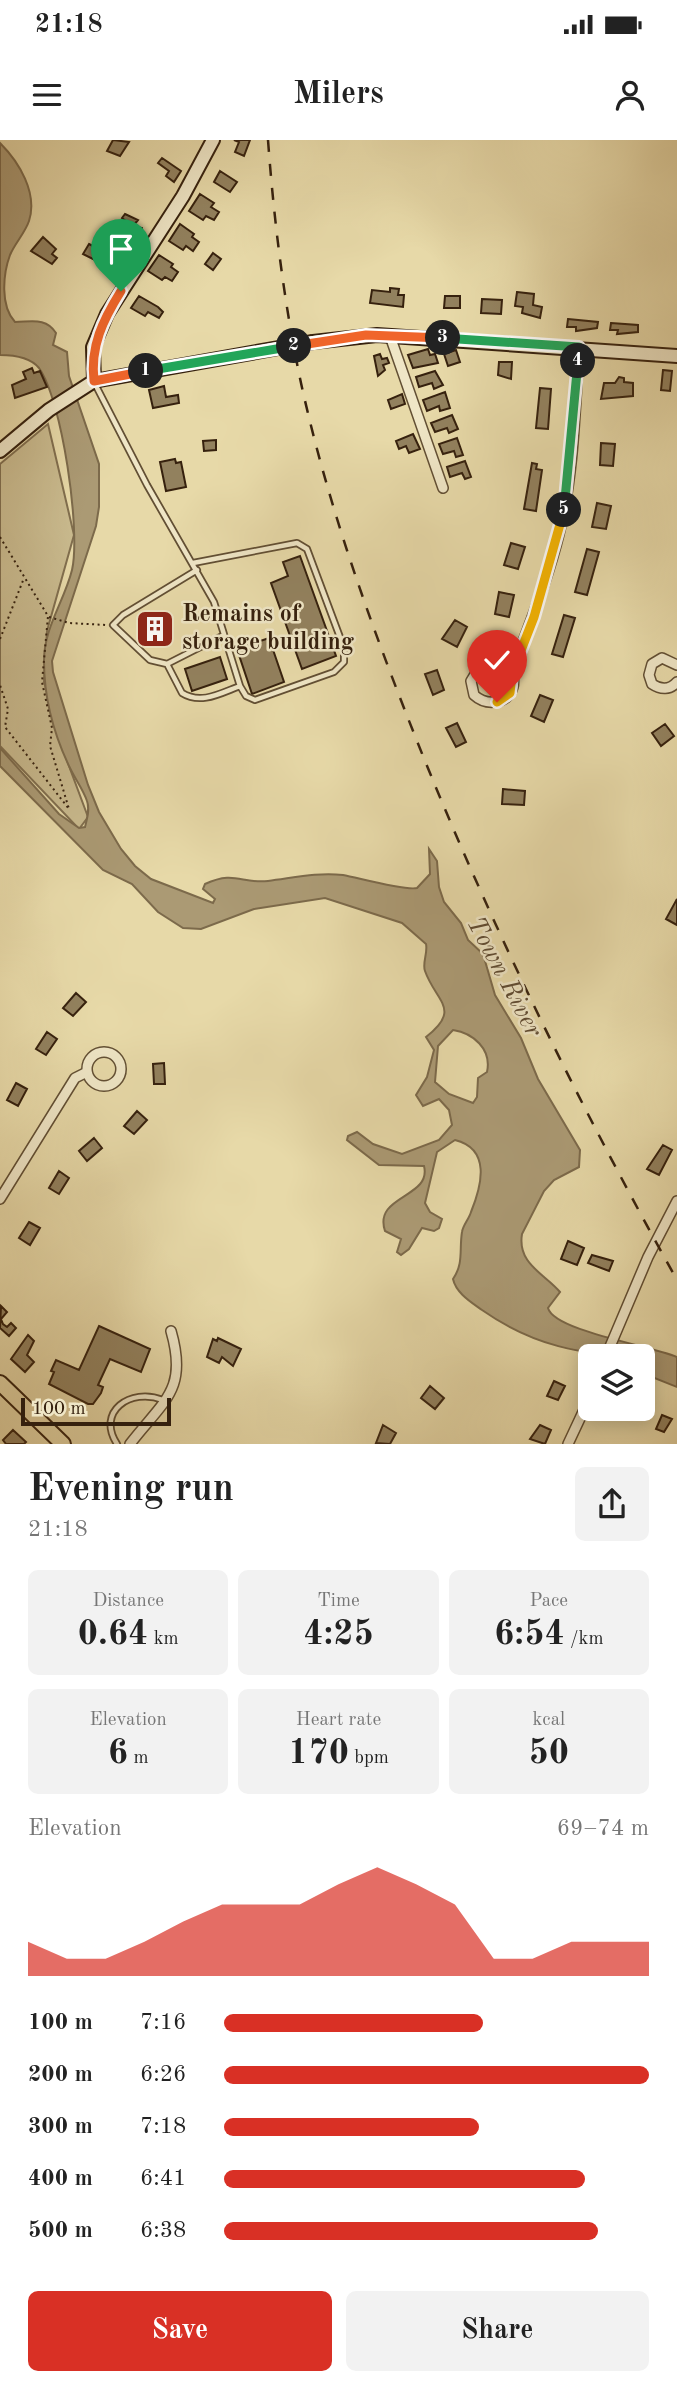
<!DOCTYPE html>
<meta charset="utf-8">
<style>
:root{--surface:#fff;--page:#f2f2f2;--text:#222;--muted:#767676;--accent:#d93025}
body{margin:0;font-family:"Old Standard TT",serif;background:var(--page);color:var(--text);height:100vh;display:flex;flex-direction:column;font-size:26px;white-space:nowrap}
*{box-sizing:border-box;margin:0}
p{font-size:23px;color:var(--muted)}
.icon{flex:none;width:38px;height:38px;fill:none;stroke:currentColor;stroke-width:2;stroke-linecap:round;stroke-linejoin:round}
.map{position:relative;height:1304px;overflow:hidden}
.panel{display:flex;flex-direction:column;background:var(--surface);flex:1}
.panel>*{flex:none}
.buttons{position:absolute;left:578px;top:1204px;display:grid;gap:14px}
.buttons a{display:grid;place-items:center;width:77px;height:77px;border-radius:10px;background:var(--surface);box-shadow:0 4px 18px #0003;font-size:35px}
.scale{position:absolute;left:21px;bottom:18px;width:150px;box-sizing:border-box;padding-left:7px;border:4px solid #36210e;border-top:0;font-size:19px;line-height:24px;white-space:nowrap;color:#36210e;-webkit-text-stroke:5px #efe6c6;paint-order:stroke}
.pin{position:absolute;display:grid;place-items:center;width:60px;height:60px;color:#fff;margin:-72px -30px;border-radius:50% 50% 50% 0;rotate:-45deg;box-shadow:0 0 7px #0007}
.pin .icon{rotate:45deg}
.km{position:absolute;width:35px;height:35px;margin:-18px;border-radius:50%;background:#222;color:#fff;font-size:19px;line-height:35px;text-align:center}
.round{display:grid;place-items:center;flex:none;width:74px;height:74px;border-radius:10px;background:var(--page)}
.head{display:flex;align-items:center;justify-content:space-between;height:119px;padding:0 28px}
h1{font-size:38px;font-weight:700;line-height:52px}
.figures{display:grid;grid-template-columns:repeat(3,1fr);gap:10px;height:119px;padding:7px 28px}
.figures div{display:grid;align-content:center;border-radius:10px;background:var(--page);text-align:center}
.figures b{font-size:35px;font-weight:700}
.figures small{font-size:19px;font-weight:400}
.figures p{font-size:19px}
.chart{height:196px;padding:14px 28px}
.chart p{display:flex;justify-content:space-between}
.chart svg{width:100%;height:126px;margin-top:7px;fill:var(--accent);opacity:.7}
.button{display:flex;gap:14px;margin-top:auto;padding:14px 28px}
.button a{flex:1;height:80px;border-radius:10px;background:var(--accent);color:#fff;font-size:28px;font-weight:700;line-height:80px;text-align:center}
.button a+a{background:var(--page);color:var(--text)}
ul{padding:0 28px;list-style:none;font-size:23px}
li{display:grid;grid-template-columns:112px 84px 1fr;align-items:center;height:52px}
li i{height:18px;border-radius:9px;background:var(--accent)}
.status{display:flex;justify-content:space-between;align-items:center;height:49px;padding:0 35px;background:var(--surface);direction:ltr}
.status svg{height:19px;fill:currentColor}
header{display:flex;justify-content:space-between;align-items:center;height:91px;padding:0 28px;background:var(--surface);font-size:32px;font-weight:700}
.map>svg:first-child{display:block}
</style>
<div class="status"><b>21:18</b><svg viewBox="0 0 49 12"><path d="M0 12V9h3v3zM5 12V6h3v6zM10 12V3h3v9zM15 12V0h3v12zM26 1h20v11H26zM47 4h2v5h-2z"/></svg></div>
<header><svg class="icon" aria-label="menu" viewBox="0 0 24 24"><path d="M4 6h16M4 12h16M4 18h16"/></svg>Milers<svg class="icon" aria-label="person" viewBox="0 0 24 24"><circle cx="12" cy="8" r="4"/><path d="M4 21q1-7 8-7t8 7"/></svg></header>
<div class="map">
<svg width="677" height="1304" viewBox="0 0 677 1304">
<rect width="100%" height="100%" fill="#e7d9a8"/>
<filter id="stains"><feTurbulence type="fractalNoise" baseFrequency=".00286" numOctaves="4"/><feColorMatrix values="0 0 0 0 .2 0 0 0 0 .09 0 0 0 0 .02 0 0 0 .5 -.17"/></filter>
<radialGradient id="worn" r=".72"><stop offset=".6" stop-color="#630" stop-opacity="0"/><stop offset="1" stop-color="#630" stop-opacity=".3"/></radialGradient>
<path fill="#c9ba8e" stroke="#806e4e" stroke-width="2" d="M 48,284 L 74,395 L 47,491 L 44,542 L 66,618 L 88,677 L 79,689 L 0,606 L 0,324 Z"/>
<path fill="#ab9a74" stroke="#7c6a4b" stroke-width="2" fill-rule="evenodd" d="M 0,3 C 19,22 38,53 29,81 C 25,93 15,103 10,115 C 3,134 0,166 15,182 C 31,182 46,177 56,193 L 53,205 L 67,212 L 69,236 L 99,324 L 99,367 L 96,386 L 52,521 L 53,532 L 88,645 L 99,672 L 121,709 L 135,726 L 151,739 L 213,763 L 215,759 L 203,749 L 205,744 C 235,730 241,744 268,741 C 293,738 317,732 343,735 C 359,738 405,751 417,748 L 430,734 L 429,709 L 437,721 L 439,747 L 444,762 L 461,783 L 468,800 L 483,814 L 495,855 L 521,898 L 538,939 L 580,1010 L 579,1027 L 554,1040 L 544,1051 L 522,1094 C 517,1124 545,1134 560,1152 L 548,1168 C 554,1191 652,1206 677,1217 L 677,1247 L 642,1233 L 642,1216 C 582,1216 532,1205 482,1170 C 471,1162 456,1153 453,1139 C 464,1123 459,1110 462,1092 C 463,1085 469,1079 471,1072 C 482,1045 491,1009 455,1000 L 437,1012 L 425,1063 L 430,1072 L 442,1079 L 439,1088 L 434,1091 L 422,1088 L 409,1109 L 401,1115 L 397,1112 L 401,1099 L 385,1091 C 373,1055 432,1058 424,1026 L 379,1025 L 347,1000 L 348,996 L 357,992 L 373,1004 L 402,1014 L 439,1000 L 452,985 L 449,970 L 439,959 L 423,966 L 416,955 L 427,937 L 434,910 L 426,897 C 462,869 436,862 425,831 C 422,823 428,813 426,804 L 402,783 L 325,758 L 254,769 L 201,789 L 183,788 L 158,772 L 132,744 L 103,730 L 0,626 L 0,608 L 59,674 L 79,688 L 85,687 C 87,679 90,669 87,661 C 83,649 75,639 70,628 C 54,595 44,558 44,521 C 44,487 64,462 72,430 C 81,391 62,260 39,228 C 30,217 13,215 0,215 ZM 453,890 C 473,893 492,909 487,932 L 478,938 L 477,957 L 473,963 L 449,954 L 435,942 L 438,906 Z"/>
<path fill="#92815e" stroke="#36210e" stroke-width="2" d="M 113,0 L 129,2 L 120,16 L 107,11 Z
M 234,0 L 250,0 L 244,16 L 235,12 L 239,2 Z
M 162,18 L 181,31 L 174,42 L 166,36 L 169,31 L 158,23 Z
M 220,31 L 237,42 L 230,52 L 214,42 Z
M 200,54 L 214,63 L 211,67 L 219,72 L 214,80 L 206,76 L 203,80 L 189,71 Z
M 125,74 L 138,80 L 133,86 L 142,88 L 142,92 L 131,108 L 110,96 L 116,88 L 122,92 L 128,83 L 122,78 Z
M 180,84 L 194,94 L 192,97 L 199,102 L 193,111 L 186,106 L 183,110 L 169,101 Z
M 43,97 L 56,109 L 52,114 L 57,118 L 52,124 L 31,111 Z
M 89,104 L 106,113 L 99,122 L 83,114 Z
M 213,113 L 221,119 L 213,130 L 205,124 Z
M 159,115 L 173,124 L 171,127 L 178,132 L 172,141 L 165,137 L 162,140 L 148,131 Z
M 390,148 L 399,149 L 398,155 L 404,155 L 403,167 L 370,163 L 372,150 L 390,152 Z
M 517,152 L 534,154 L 533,165 L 542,167 L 540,178 L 522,173 L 523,167 L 515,166 Z
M 139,156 L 158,167 L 163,172 L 159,178 L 148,172 L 145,176 L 131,168 Z
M 445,156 L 460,156 L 460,168 L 444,168 Z
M 482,159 L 502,160 L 501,174 L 481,173 Z
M 568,179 L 598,182 L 597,188 L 576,191 L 576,187 L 567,187 Z
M 611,183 L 638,185 L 638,192 L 617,194 L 618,190 L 610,190 Z
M 428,209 L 430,215 L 435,214 L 438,223 L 413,228 L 408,215 Z
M 456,210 L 460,222 L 448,226 L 444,214 Z
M 380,214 L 382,219 L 387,218 L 389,223 L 383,225 L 385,230 L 378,236 L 374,216 Z
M 499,222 L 512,222 L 511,239 L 498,235 Z
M 32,228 L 34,233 L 40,231 L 47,247 L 15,258 L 12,245 L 26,239 L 23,232 Z
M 663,230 L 672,231 L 670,251 L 661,250 Z
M 435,231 L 443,245 L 434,249 L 432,243 L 419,247 L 416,237 Z
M 619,237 L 624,238 L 624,242 L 633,243 L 633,256 L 601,259 L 604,243 L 615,243 Z
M 164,246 L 166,257 L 178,255 L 179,263 L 153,268 L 149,250 Z
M 540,248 L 551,249 L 548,289 L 536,288 Z
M 445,252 L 450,268 L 440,271 L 439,266 L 427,271 L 423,260 Z
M 402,254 L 405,264 L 391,269 L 388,260 Z
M 452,275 L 458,289 L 449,293 L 447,288 L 435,292 L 431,283 Z
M 413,294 L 420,309 L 409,313 L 406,306 L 399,309 L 396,301 Z
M 457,298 L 463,315 L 456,317 L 454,311 L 443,314 L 439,304 Z
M 216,300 L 216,310 L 204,311 L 203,301 Z
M 601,303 L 615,304 L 613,326 L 600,325 Z
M 175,319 L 176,323 L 181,322 L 186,347 L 166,351 L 160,322 Z
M 465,321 L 471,337 L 465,339 L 462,333 L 450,337 L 447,327 Z
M 532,323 L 537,324 L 536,329 L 542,330 L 536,371 L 524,369 Z
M 597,363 L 611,366 L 606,389 L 592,387 Z
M 511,403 L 525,407 L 518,429 L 504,425 Z
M 587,409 L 599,412 L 587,455 L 575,452 Z
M 300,416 L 336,516 L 302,529 L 271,443 L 288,436 L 283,422 Z
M 499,452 L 514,455 L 509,477 L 495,474 Z
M 154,472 L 171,496 L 157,506 L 139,482 Z
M 564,475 L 575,478 L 563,517 L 552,514 Z
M 455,480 L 467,487 L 457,507 L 442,499 Z
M 269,498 L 284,542 L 252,554 L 237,509 Z
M 220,517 L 227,539 L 192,551 L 185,529 Z
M 437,530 L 444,550 L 433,555 L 425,534 Z
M 540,555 L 553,560 L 544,582 L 531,576 Z
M 457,583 L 466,602 L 456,607 L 446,588 Z
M 665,584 L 674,596 L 661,606 L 652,593 Z
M 503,649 L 525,651 L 524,665 L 502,664 Z
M 677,759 L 677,785 L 666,779 Z
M 76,853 L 86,862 L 73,876 L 63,868 Z
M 47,892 L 57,899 L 46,915 L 36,909 Z
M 164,923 L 165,944 L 154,944 L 153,924 Z
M 16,943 L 27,949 L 18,966 L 7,960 Z
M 137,971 L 147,980 L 134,994 L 124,986 Z
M 94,998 L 102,1008 L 87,1021 L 79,1011 Z
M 663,1005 L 672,1010 L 659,1035 L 647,1029 Z
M 59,1031 L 69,1038 L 59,1054 L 49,1048 Z
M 29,1082 L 40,1088 L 30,1105 L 19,1098 Z
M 568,1101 L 584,1108 L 577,1125 L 561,1119 Z
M 592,1115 L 613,1121 L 609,1131 L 588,1123 Z
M 1,1166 L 7,1172 L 1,1179 L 3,1184 L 7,1187 L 11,1183 L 16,1188 L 9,1196 L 0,1188 Z
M 99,1186 L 150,1209 L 141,1232 L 110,1219 L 98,1245 L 103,1247 L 101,1253 L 93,1264 L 88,1264 L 49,1244 L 54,1232 L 51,1231 L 56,1220 L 79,1230 Z
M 28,1195 L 34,1201 L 27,1215 L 34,1222 L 25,1232 L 11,1219 Z
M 218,1198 L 241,1209 L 233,1226 L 222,1217 L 219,1223 L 207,1217 L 213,1199 L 217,1201 Z
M 554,1241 L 565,1246 L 558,1260 L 547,1256 Z
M 430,1246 L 444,1258 L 435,1269 L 421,1258 Z
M 662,1275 L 672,1279 L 664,1292 L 656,1289 Z
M 383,1285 L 396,1293 L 390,1304 L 376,1303 Z
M 540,1285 L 551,1290 L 545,1304 L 530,1299 Z
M 13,1290 L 26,1302 L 24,1304 L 6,1304 L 3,1300 Z"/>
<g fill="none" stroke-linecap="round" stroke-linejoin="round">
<defs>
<path id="lane" d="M 94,242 L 147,345 L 214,462 L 240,546 L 246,556 L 255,560 L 334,532 L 344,522 L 344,508 L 307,409 L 297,403 L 193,423
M 197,430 L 123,475 L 113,485 L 150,520 L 167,524 L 224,495
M 167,524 L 182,553 C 201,565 221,553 240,546
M 117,1304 C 96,1272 130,1247 163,1260"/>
<path id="street" d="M 390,196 L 443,348
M 677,525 L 662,518 L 652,524 L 649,535 L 652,544 C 661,550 670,550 677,542
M 513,527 L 494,525 L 477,531 L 471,541 L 474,555 C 486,566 508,565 513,547 C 515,540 511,533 514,526 C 530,482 548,439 559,394 C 574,333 575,269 579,207
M87 929a17 17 0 1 1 34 0a17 17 0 1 1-34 0Z
M 0,1059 L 75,938 L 87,932
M 606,1216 L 648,1117 L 677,1061
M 130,1304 C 164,1260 188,1250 171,1191
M 568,1304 L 590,1257"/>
<path id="secondary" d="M 313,202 L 377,195 L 677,216
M 94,241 L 93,207 L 107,174 L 183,56 L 213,0
M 0,311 L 49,270 L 94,241 L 284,207"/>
<path id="primary" d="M 0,1243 L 63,1304"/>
</defs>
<use href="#lane" stroke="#624f34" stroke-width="8"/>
<use href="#street" stroke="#624f34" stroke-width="12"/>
<use href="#secondary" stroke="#36210e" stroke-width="16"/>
<use href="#primary" stroke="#36210e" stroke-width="18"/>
<path stroke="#36210e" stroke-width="2" stroke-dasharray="2 3.5" stroke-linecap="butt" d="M 0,397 L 48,476 L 42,542 L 52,588 L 50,606 L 69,669 L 5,587 L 8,569 L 0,545
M 49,477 L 69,483 L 106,485
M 0,499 L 24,438"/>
<use href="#lane" stroke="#efe6c6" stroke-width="4.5"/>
<use href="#street" stroke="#efe6c6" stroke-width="9"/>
<use href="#secondary" stroke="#efe6c6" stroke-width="12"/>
<use href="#primary" stroke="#e7d9a8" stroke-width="14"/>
<path stroke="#36210e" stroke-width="2.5" stroke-dasharray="12 12" stroke-linecap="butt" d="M 268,0 C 274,81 284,163 301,243 C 329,371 374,494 423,616 C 496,796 582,970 677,1140"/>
<defs>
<path id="secondary-bridge" d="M 284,207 L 313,202"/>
</defs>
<use href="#secondary-bridge" stroke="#36210e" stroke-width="16" stroke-linecap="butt"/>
<use href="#secondary-bridge" stroke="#efe6c6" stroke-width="12"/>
</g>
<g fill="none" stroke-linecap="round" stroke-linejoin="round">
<defs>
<path id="split-1" d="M 121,151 C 103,180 90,206 94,241 L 146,231"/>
<path id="split-2" d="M 146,231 L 294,206"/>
<path id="split-3" d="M 294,206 L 366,195 L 443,198"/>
<path id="split-4" d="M 443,198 L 579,207 L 578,221"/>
<path id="split-5" d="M 564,370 L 578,221"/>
<path id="split-6" d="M 520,513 L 534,477 L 564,370"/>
<path id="split-7" d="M 497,562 L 510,553 L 513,527 L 520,513"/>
</defs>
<use href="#split-1" stroke="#fff" stroke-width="14"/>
<use href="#split-2" stroke="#fff" stroke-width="14"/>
<use href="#split-3" stroke="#fff" stroke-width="14"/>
<use href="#split-4" stroke="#fff" stroke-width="14"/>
<use href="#split-5" stroke="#fff" stroke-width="14"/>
<use href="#split-6" stroke="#fff" stroke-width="14"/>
<use href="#split-7" stroke="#fff" stroke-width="14"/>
<use href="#split-1" stroke="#f0652b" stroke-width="9"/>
<use href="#split-2" stroke="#22a559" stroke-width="9"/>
<use href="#split-3" stroke="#f0652b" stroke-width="9"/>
<use href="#split-4" stroke="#22a559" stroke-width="9"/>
<use href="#split-5" stroke="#22a559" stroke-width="9"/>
<use href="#split-6" stroke="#f5b400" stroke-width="9"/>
<use href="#split-7" stroke="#f5b400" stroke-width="9"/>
</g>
<defs>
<symbol id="building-square" viewBox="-11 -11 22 22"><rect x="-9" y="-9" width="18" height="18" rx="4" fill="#8f2418" stroke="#efe6c6"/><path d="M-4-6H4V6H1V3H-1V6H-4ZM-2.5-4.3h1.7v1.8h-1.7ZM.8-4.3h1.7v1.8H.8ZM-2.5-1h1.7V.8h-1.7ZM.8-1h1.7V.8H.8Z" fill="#fff"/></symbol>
</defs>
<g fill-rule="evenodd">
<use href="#building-square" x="133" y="467" width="44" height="44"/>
</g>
<g text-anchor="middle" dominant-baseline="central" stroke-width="5" stroke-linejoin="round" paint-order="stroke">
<g font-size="24" font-weight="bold" fill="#36210e" stroke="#efe6c6" text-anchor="start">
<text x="182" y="475">Remains of<tspan x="182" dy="28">storage building</tspan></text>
</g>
<g font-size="26" font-style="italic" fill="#5f4b32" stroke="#efe6c6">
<text transform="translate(504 837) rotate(62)">Town River</text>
</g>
</g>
<rect width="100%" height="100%" filter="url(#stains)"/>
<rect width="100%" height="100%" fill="url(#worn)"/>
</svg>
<div class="buttons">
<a><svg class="icon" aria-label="layers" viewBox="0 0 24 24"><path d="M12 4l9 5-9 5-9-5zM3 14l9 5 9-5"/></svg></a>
</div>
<div class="scale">100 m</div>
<div class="pin" style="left:121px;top:151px;background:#1e9e55"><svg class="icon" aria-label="arrive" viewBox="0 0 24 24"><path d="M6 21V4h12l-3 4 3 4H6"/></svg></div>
<div class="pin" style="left:497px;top:562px;background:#d93025"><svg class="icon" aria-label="check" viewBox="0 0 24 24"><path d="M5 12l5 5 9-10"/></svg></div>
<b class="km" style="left:146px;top:231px">1</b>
<b class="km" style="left:294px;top:206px">2</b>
<b class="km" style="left:443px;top:198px">3</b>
<b class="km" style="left:578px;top:221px">4</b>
<b class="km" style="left:564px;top:370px">5</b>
</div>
<section class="panel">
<div class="head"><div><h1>Evening run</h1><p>21:18</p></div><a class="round"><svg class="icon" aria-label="share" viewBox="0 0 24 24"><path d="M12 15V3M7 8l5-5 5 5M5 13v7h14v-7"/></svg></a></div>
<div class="figures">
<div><p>Distance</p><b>0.64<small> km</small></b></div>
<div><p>Time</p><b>4:25</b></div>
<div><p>Pace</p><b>6:54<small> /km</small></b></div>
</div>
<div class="figures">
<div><p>Elevation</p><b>6<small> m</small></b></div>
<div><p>Heart rate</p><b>170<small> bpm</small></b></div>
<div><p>kcal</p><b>50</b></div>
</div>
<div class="chart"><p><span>Elevation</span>69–74 m</p>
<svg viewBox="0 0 160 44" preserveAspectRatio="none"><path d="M0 44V32L10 38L20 38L30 32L40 25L50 19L60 19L70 19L80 12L90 6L100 12L110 19L120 38L130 38L140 32L150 32L160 32V44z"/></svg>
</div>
<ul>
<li><b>100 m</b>7:16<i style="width:61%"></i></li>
<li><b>200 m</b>6:26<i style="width:100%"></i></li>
<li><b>300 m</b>7:18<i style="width:60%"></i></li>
<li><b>400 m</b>6:41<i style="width:85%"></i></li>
<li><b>500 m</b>6:38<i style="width:88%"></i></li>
</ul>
<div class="button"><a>Save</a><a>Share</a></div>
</section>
